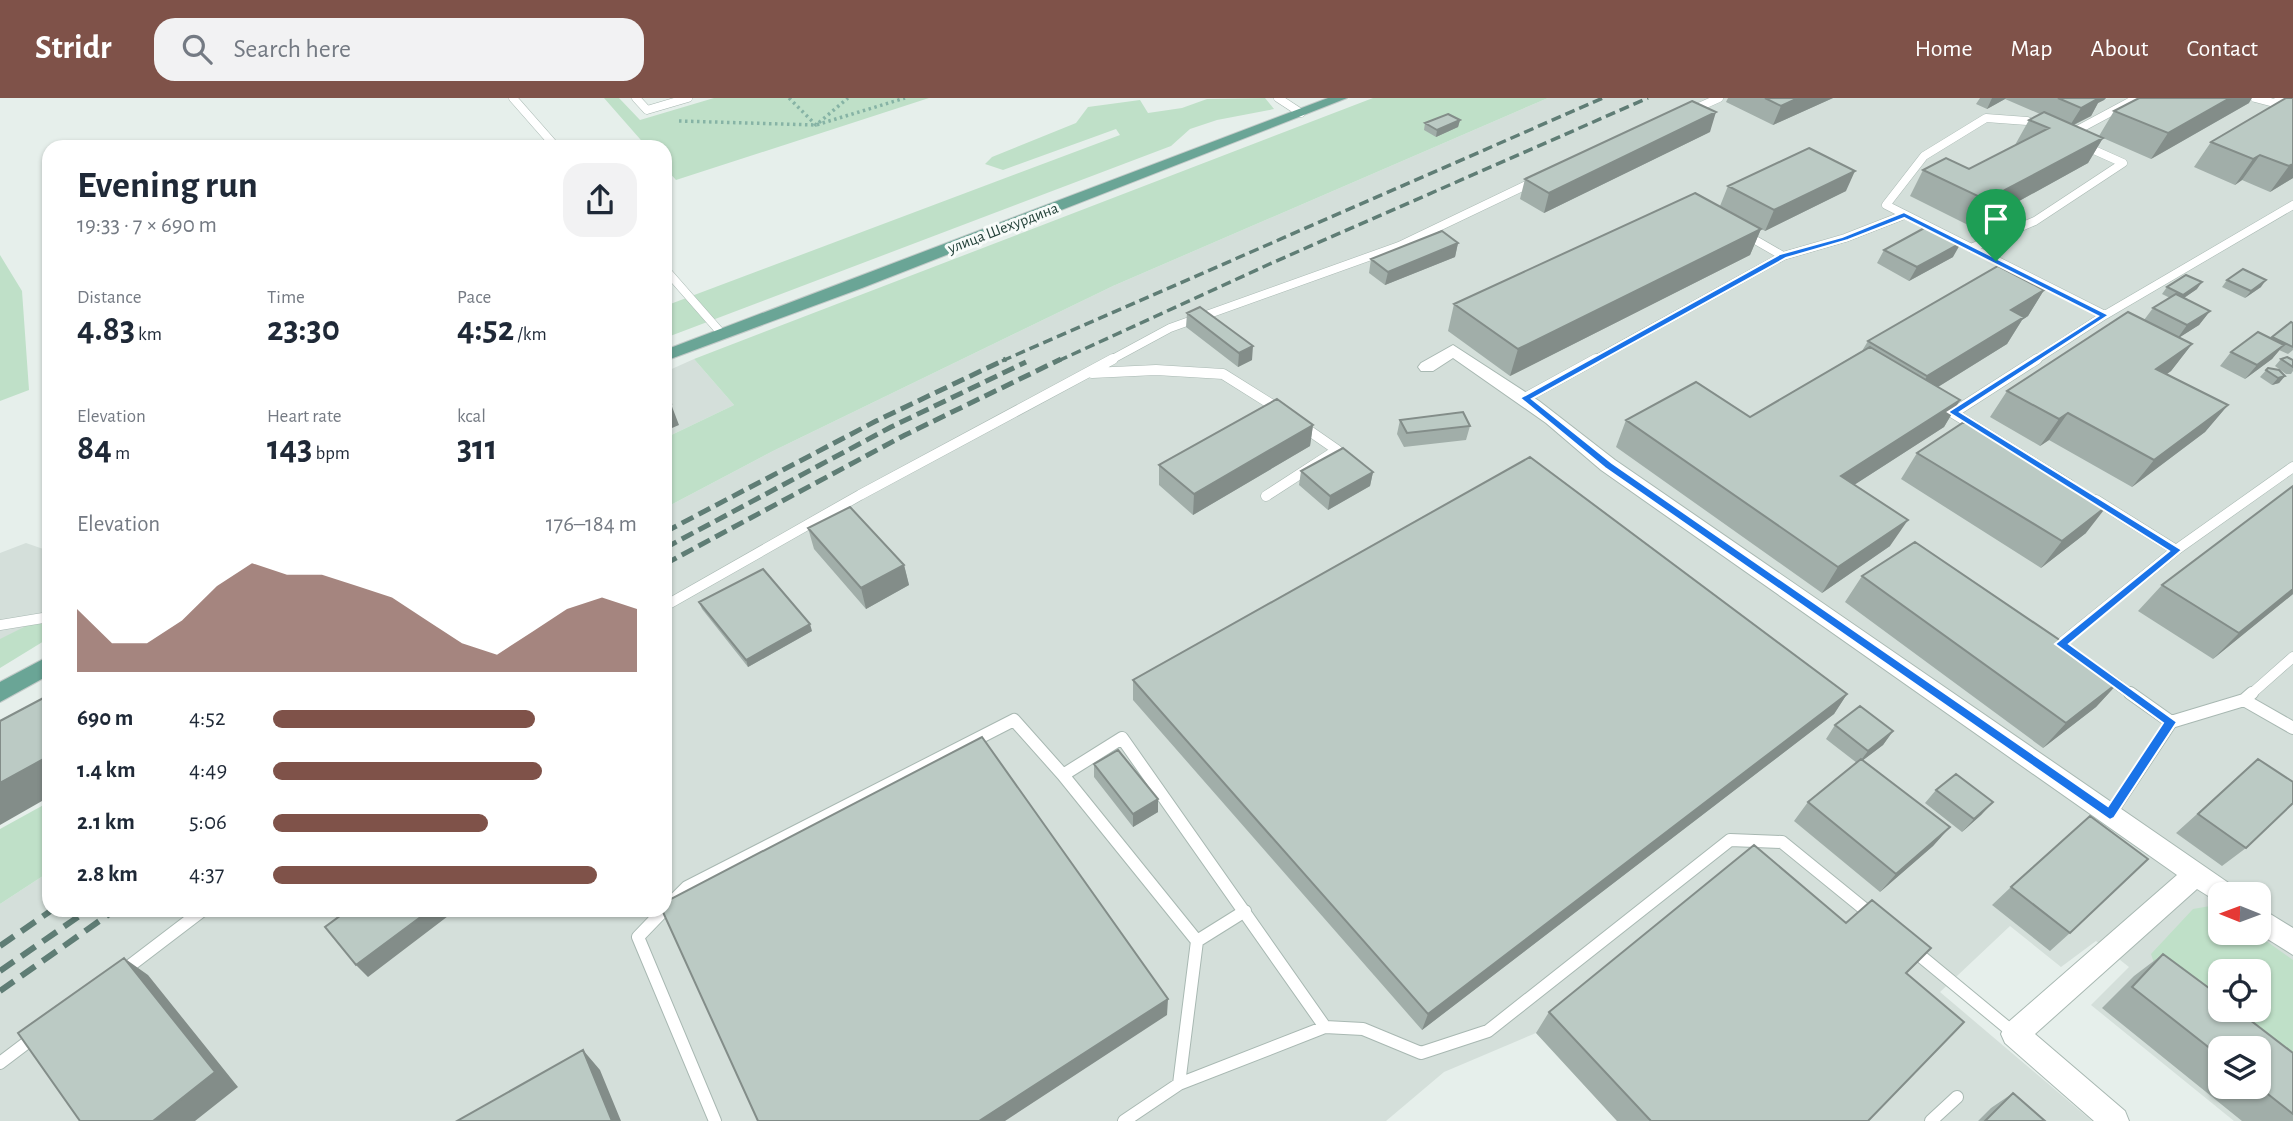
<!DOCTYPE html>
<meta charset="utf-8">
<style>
:root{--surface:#fff;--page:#f2f2f3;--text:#1f2937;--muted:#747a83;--accent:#7f5249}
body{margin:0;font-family:"Alegreya Sans",sans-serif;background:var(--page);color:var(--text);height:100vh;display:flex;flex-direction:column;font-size:26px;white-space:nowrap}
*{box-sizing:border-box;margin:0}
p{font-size:23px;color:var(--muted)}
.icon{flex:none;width:38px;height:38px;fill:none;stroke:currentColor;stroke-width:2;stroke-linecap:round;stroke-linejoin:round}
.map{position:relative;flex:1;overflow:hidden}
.panel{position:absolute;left:42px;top:42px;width:630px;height:777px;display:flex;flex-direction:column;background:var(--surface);border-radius:21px;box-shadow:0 2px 5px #0004}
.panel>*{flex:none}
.needle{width:46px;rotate:271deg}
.fabs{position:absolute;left:2208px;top:784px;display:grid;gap:14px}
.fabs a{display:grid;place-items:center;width:63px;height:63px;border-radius:14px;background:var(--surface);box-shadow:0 2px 5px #0004;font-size:35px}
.pin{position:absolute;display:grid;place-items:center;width:60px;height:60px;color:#fff;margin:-72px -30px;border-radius:50% 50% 50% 0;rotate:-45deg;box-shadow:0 0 7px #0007}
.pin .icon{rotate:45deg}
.round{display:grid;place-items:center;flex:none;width:74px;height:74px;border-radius:21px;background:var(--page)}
.summary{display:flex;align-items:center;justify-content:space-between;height:119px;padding:0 35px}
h1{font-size:38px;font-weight:700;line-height:52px}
.stats{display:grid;grid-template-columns:repeat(3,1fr);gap:10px;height:119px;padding:7px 35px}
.stats div{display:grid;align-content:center}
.stats b{font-size:35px;font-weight:700}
.stats small{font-size:19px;font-weight:400}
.stats p{font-size:19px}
.chart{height:196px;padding:14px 35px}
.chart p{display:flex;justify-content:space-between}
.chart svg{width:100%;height:126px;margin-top:7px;fill:var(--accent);opacity:.7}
ul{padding:0 35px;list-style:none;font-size:23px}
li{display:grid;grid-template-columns:112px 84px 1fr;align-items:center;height:52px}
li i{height:18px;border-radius:9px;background:var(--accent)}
header{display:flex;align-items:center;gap:42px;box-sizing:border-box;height:98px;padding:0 35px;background:var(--accent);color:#fff}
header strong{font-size:33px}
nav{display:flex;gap:38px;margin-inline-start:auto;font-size:24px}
.search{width:490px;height:63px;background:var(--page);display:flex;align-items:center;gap:18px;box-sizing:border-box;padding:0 24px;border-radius:21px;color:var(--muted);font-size:26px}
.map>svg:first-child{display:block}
</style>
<header>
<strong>Stridr</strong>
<div class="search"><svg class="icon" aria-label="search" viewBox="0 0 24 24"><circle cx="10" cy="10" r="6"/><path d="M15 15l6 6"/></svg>Search here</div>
<nav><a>Home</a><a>Map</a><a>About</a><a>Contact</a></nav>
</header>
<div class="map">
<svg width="2293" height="1023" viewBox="0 0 2293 1023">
<rect width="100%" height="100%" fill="#e6efeb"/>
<path fill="#d4dfda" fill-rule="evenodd" d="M 1548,0 L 2293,0 L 2293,1023 L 2234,1023 L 2091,907 L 2129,869 L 2096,843 L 2061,869 L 2010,828 L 1940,894 L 2092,1023 L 1617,1023 L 1536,935 L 1444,974 L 1386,1023 L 0,1023 L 0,806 L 49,774 L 49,812 L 665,812 L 665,410 L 773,353 L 1113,188 ZM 2221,796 L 2259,796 L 2259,835 L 2221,835 ZM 2221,873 L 2259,873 L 2259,912 L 2221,912 ZM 2221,950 L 2259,950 L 2259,989 L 2221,989 Z
M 694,261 L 734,307 L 665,340 L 665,274 Z
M 26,445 L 49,453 L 49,528 L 0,555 L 0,455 Z"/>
<path fill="#bfe0c8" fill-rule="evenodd" d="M 604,0 L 619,0 L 640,22 L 714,0 L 929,0 L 676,82 L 665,70 L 665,49 L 647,49 Z
M 1265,0 L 1274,11 L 1217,22 L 1190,31 L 1171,48 L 665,240 L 665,208 L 1120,37 L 1116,31 L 1003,72 L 985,66 L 992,59 L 1076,25 L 1088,9 L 1140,2 L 1148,15 L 1182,10 L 1207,1 Z
M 1373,0 L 1548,0 L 1113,188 L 773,353 L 665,410 L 665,340 L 734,307 L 694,261 Z
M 0,157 L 22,193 L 29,292 L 0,303 Z
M 44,519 L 49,519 L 49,540 L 0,570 L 0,541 Z
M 49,704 L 49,774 L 0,806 L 0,731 Z
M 2210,808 L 2221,812 L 2221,835 L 2255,835 L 2293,862 L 2293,973 L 2154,865 L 2151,856 L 2193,811 ZM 2221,873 L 2259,873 L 2259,912 L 2221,912 Z"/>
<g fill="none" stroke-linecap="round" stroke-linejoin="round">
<defs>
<path id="lane-far2" d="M 513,0 L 556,49
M 636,0 L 647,12 L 688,0
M 1278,0 L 1301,15
M 2255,0 L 2274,5 L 2284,0
M 1690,13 L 1719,0
M 2068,37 L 2137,0
M 1743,135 L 1783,158
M 1971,150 L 2035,123 L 2123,65 L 2085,48
M 665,171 L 722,236
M 2105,217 L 2293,107
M 1109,263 L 1170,230 L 1399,148 L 1535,83
M 1593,263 L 1783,158 L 1845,140 L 1904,117
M 2034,263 L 2105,217 L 1886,107 L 1924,58 L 1986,20 L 2027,23 L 2041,29"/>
<path id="lane-far1" d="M 2037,261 L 1953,315 L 2070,387
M 1092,275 L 1156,272 L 1223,276 L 1282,313
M 1525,300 L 1596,261
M 1266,398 L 1337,352 L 1301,327
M 2176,452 L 2293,369
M 665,508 L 860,397 L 1113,261
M 0,527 L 49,519
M 2068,552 L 2060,546 L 2176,452 L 2096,402
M 2107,579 L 2132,597
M 2250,597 L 2293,559"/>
<path id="lane" d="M 2130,595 L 2171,624
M 2244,602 L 2293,630
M 1063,677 L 1122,640 L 1325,929
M 2110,716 L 2171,624 L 2244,602 L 2252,595
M 665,811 L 687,789 L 1014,622 L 1063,677 L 1197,843 L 1179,986
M 664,812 L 638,839 L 715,1023
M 1197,843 L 1245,813
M 1912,851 L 2015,936
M 123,873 L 203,812
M 0,965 L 37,937
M 1124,1023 L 1179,986 L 1325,929 L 1363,931 L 1421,955 L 1488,933 L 1730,742 L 1782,744 L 1873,818
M 1931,1023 L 1957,999"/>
<path id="street" d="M 1453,247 L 1539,303 L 1615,362 L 2233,788 L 2236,796 L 2221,796 L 2221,806 L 2197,791 L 2035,936 L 2125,1013 L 2129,1023 L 2094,1023 L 2005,945 L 2001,936 L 2005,927 L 2177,777 L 1601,372 L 1546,325 L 1453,260 L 1433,273 L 1421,273 L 1418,269 L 1421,265 Z
M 2259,809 L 2293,830 L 2293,857 L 2258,835 Z"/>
<path id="primary" d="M 1328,0 L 1347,0 L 862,190 L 665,263 L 665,252 Z
M 49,558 L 49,577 L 0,604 L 0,584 Z"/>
</defs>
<use href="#lane-far2" stroke="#a8b8b2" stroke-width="9"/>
<use href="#lane-far1" stroke="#a8b8b2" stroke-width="11"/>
<use href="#lane" stroke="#a8b8b2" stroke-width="14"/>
<use href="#street" stroke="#a8b8b2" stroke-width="2"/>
<use href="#primary" stroke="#c2cac8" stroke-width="2"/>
<path stroke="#86b3a5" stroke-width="3.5" stroke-dasharray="2.5 3.5" stroke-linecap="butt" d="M 789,0 L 816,27 L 848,0
M 679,23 L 816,27 L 905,0"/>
<use href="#lane-far2" stroke="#fff" stroke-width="8"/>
<use href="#lane-far1" stroke="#fff" stroke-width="10"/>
<use href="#lane" stroke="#fff" stroke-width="12"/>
<use href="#street" fill="#fff" fill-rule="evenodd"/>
<use href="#primary" fill="#6aa596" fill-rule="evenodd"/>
<path stroke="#5f7d75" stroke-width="3.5" stroke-dasharray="10 5" stroke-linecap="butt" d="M 1002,263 L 1603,0
M 1058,263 L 1274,164 L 1648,0"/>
<path stroke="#5f7d75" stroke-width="5" stroke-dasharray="13 6" stroke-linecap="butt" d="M 665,434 L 876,323 L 1006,261
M 665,450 L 891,329 L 1026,264
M 665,466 L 905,337 L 1061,261"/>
<path stroke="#5f7d75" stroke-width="6" stroke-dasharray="17 9" stroke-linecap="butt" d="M 0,848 L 52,812
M 0,873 L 88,812
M 0,893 L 115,812"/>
</g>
<path fill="#a1aea9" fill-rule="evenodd" d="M 1728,0 L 1833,0 L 1773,27 L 1726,4 Z
M 1980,0 L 2106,0 L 2104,2 L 2098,5 L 2091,18 L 2074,27 L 2099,38 L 2114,13 L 2249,5 L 2151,61 L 2103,40 L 2088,65 L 1972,129 L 1910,98 L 1923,72 L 1969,71 L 2015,47 L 2029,22 L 2040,16 L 2005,1 L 1987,11 L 1976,6 Z
M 2293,0 L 2293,80 L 2270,94 L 2242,82 L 2235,87 L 2194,69 L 2211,44 Z
M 1460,22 L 1458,29 L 1436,39 L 1424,32 L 1425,25 Z
M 1710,34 L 1544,115 L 1520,101 L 1525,81 Z
M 1728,88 L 1846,93 L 1765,133 L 1720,108 Z
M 1761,131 L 1750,157 L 1510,278 L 1448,233 L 1454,206 Z
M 1458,145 L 1455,159 L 1385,187 L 1369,175 L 1371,161 Z
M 1884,152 L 1953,159 L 1909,183 L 1877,165 Z
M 2227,182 L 2261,189 L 2245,200 L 2222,189 Z
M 2167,189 L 2197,191 L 2184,200 L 2210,213 L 2199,227 L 2178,240 L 2192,246 L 2171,273 L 2167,276 L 2228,307 L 2205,334 L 2132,389 L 2049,342 L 2040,348 L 1990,319 L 2007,293 L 2144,222 L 2153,210 L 2170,200 L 2162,196 Z
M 2044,192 L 2028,218 L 2022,222 L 2007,246 L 1938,289 L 1960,302 L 1944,329 L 1854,387 L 1890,448 L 1822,495 L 1616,349 L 1626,322 L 1750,319 L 1862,253 L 1868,243 Z
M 1187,215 L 1252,262 L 1238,269 L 1186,229 Z
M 2291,224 L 2293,225 L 2293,252 L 2288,256 L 2279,252 L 2272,261 L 2245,281 L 2220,268 L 2231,254 L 2271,240 Z
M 2281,261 L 2293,262 L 2293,273 L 2291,276 L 2286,276 L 2275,268 Z
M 2268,270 L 2285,278 L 2279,285 L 2272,287 L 2260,279 Z
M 1400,322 L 1470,328 L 1466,342 L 1404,349 L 1397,336 Z
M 1313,327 L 1310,348 L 1193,417 L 1159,387 L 1159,367 Z
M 1917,355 L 2086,435 L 2041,470 L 1901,381 Z
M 1301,373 L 1373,374 L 1370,388 L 1328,412 L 1299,387 Z
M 2293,388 L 2293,496 L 2213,561 L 2138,513 L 2162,487 Z
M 808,430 L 904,467 L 909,487 L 866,511 L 814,451 Z
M 1862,478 L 2120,583 L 2096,609 L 2043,650 L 1845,504 Z
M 699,504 L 812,533 L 748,569 L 702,511 Z
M 1133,582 L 1847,596 L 1834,616 L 1422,932 L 1133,602 Z
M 1835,627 L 1893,633 L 1883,647 L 1863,662 L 1950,729 L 1933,748 L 1880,794 L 1794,723 L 1808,704 L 1857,665 L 1826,641 Z
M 2258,661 L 2246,750 L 2222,768 L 2176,735 Z
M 1094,666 L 1158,714 L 1133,729 L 1094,679 Z
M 1936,692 L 1993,704 L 1981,717 L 1962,734 L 1925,705 Z
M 2011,789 L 2070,835 L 2050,853 L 1992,807 Z
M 2163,856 L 2293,955 L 2293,1023 L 2242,1023 L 2102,910 L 2134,878 ZM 2221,950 L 2259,989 L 2221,989 Z
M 1906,875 L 1868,1023 L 1617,1023 L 1536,935 L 1549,914 Z
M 2013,995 L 2045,1023 L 1978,1023 L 1991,1010 Z"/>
<path fill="#838d89" d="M 1798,0 L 1833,0 L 1773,27 L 1781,8 Z
M 1992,0 L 2006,0 L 2005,1 L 1987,11 Z
M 2090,0 L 2106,0 L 2104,2 L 2098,5 L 2091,18 L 2069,29 L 2081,10 Z
M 2230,0 L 2252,0 L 2249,5 L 2151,61 L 2168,35 Z
M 1716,14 L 1710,34 L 1544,115 L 1549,95 Z
M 1460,22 L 1458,29 L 1436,39 L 1437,32 Z
M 2103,40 L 2088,65 L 1972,129 L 1986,102 Z
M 2260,57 L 2242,82 L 2235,87 L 2253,61 Z
M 2293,66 L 2293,80 L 2270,94 L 2289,68 Z
M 1855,73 L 1846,93 L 1765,133 L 1774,112 Z
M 1761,131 L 1750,157 L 1510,278 L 1518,251 Z
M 1458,145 L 1455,159 L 1385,187 L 1388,174 Z
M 1961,145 L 1953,159 L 1909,183 L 1917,169 Z
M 2266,182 L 2261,189 L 2245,200 L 2251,193 Z
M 2202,184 L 2197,191 L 2178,204 L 2183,197 Z
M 2044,192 L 2028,218 L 2022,222 L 2007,246 L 1912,305 L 1927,278 L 2011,212 Z
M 2210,213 L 2199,227 L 2177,241 L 2187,227 Z
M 2192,246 L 2171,273 L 2136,297 L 2156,271 Z
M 2284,247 L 2272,261 L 2245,281 L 2257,267 Z
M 1253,248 L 1252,262 L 1238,269 L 1239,255 Z
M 2285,278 L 2279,285 L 2272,287 L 2278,280 Z
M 1960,302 L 1944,329 L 1826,405 L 1841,378 Z
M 671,306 L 679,327 L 665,333 L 665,309 Z
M 2228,307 L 2205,334 L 2132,389 L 2154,362 Z
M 2068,315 L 2049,342 L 2040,348 L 2059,321 Z
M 1313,327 L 1310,348 L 1193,417 L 1194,396 Z
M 1373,374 L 1370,388 L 1328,412 L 1330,398 Z
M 2107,408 L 2086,435 L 2041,470 L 2062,443 Z
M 1908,422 L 1890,448 L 1822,495 L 1838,469 Z
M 904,467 L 909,487 L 866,511 L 861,490 Z
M 2293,491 L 2293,496 L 2213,561 L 2239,535 Z
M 810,526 L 812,533 L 748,569 L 746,562 Z
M 2120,583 L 2096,609 L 2043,650 L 2066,625 Z
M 1847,596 L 1834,616 L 1422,932 L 1428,916 Z
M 1893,633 L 1883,647 L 1858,666 L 1868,653 Z
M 49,658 L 49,699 L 0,727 L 0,685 Z
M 1158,701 L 1158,714 L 1133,729 L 1133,716 Z
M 1993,704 L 1981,717 L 1962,734 L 1974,721 Z
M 1950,729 L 1933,748 L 1880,794 L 1896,776 Z
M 430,812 L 456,812 L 368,879 L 356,867 Z
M 124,860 L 148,877 L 238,989 L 195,1023 L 153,1023 Z
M 1168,901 L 1167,917 L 1005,1023 L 979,1023 Z
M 583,952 L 600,972 L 621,1023 L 612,1023 Z"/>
<path fill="#bbcac4" stroke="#838d89" stroke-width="2" d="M 1765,0 L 1798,0 L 1781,8 Z
M 2058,0 L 2099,0 L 2081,10 Z
M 2139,0 L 2230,0 L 2168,35 L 2114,13 Z
M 2286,0 L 2293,0 L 2293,66 L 2289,68 L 2260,57 L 2253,61 L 2211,44 Z
M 1692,3 L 1716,14 L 1549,95 L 1525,81 Z
M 2044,14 L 2103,40 L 1986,102 L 1923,72 L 1946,60 L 1969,71 L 2049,30 L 2029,22 Z
M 1448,16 L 1460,22 L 1437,32 L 1425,25 Z
M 1809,50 L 1855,73 L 1774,112 L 1728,88 Z
M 1695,95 L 1761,131 L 1518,251 L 1454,206 Z
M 1928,128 L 1961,145 L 1917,169 L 1884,152 Z
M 1442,133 L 1458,145 L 1388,174 L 1371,161 Z
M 1998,168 L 2044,192 L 2011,212 L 2024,219 L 1927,278 L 1868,243 Z
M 2243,171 L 2266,182 L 2251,193 L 2227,182 Z
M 2186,177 L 2202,184 L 2183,197 L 2167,189 Z
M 2176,196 L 2210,213 L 2187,227 L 2153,210 Z
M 1200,209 L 1253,248 L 1239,255 L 1187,215 Z
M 2128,214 L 2192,246 L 2156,271 L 2228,307 L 2154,362 L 2068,315 L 2059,321 L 2007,293 Z
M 2291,224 L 2293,225 L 2293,249 L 2272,239 Z
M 2258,234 L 2284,247 L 2257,267 L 2231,254 Z
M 1870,249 L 1960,302 L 1841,378 L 1908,422 L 1838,469 L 1626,322 L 1696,284 L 1750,319 Z
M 2287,259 L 2293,262 L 2293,269 L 2281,261 Z
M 2268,270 L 2279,272 L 2285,278 L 2278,280 L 2266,272 Z
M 665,299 L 671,306 L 665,309 Z
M 1277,301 L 1313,327 L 1194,396 L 1159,367 Z
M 1463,314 L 1470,328 L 1407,335 L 1400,322 Z
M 1964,324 L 2107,408 L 2062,443 L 1917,355 Z
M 1343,350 L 1373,374 L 1330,398 L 1301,373 Z
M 1530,359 L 1847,596 L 1428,916 L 1133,582 Z
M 2293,388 L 2293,491 L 2239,535 L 2162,487 Z
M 850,409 L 904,467 L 861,490 L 808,430 Z
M 1915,444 L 2120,583 L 2066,625 L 1862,478 Z
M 763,471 L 810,526 L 746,562 L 699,504 Z
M 49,597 L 49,658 L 0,685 L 0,623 Z
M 1860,608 L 1893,633 L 1868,653 L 1835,627 Z
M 982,639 L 1168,901 L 979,1023 L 758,1023 L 662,812 L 665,812 L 665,804 Z
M 1118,652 L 1158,701 L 1133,716 L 1094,666 Z
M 1861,661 L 1950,729 L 1896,776 L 1808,704 Z
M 2258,661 L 2293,684 L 2293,705 L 2246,750 L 2198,716 Z
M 1956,676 L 1993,704 L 1974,721 L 1936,692 Z
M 2090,718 L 2148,761 L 2070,835 L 2011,789 Z
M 1754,747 L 1846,825 L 1872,802 L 1931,850 L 1906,875 L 1964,924 L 1868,1023 L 1651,1023 L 1549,914 Z
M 348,812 L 430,812 L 356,867 L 325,829 Z
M 2163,856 L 2221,899 L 2221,912 L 2237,912 L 2293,955 L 2293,1016 L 2259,989 L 2259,950 L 2221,950 L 2221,959 L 2132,889 Z
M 124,860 L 215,974 L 153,1023 L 80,1023 L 18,935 Z
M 583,952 L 612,1023 L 457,1023 Z
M 2013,995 L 2045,1023 L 1985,1023 Z"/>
<path fill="#1a73e8" stroke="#fff" stroke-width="2" fill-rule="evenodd" d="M 1904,114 L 2109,217 L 1960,314 L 2182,452 L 2069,546 L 2177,624 L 2114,720 L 2110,722 L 1605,370 L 1520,300 L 1780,156 L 1842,139 ZM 1904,120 L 2098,218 L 1948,314 L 2169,453 L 2055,546 L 2163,625 L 2108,708 L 1612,365 L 1532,301 L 1786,160 L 1848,142 Z"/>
<g text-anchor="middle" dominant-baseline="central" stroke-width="6" stroke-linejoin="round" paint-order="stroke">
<g font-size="16" fill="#24423a" stroke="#f7fbf9">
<text transform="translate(1003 130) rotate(-21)">улица Шехурдина</text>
</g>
</g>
</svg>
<div class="fabs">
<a><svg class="needle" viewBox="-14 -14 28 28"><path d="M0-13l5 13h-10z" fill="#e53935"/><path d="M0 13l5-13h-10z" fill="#747a83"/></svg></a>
<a><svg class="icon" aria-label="locate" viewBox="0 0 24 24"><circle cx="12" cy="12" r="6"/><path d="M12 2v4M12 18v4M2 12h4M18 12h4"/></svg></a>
<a><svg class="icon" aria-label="layers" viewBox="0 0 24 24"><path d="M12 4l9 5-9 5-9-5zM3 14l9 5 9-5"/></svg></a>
</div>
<div class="pin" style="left:1996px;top:163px;background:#1e9e55"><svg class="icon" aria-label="arrive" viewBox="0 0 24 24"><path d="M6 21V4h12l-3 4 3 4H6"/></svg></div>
<section class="panel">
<div class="summary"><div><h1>Evening run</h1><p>19:33 · 7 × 690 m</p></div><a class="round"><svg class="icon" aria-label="share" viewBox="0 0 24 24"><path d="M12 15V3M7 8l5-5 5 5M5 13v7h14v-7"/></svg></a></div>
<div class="stats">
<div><p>Distance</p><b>4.83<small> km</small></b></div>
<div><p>Time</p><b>23:30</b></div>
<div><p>Pace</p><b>4:52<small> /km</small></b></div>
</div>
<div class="stats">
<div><p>Elevation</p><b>84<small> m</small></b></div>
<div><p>Heart rate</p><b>143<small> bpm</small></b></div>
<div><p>kcal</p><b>311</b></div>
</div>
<div class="chart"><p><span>Elevation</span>176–184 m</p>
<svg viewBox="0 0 160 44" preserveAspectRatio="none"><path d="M0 44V22L10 34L20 34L30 26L40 14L50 6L60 10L70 10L80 14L90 18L100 26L110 34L120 38L130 30L140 22L150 18L160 22V44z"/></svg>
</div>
<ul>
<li><b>690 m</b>4:52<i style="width:72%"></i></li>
<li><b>1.4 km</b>4:49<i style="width:74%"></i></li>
<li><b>2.1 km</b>5:06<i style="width:59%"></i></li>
<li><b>2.8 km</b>4:37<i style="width:89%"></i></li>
</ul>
</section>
</div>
